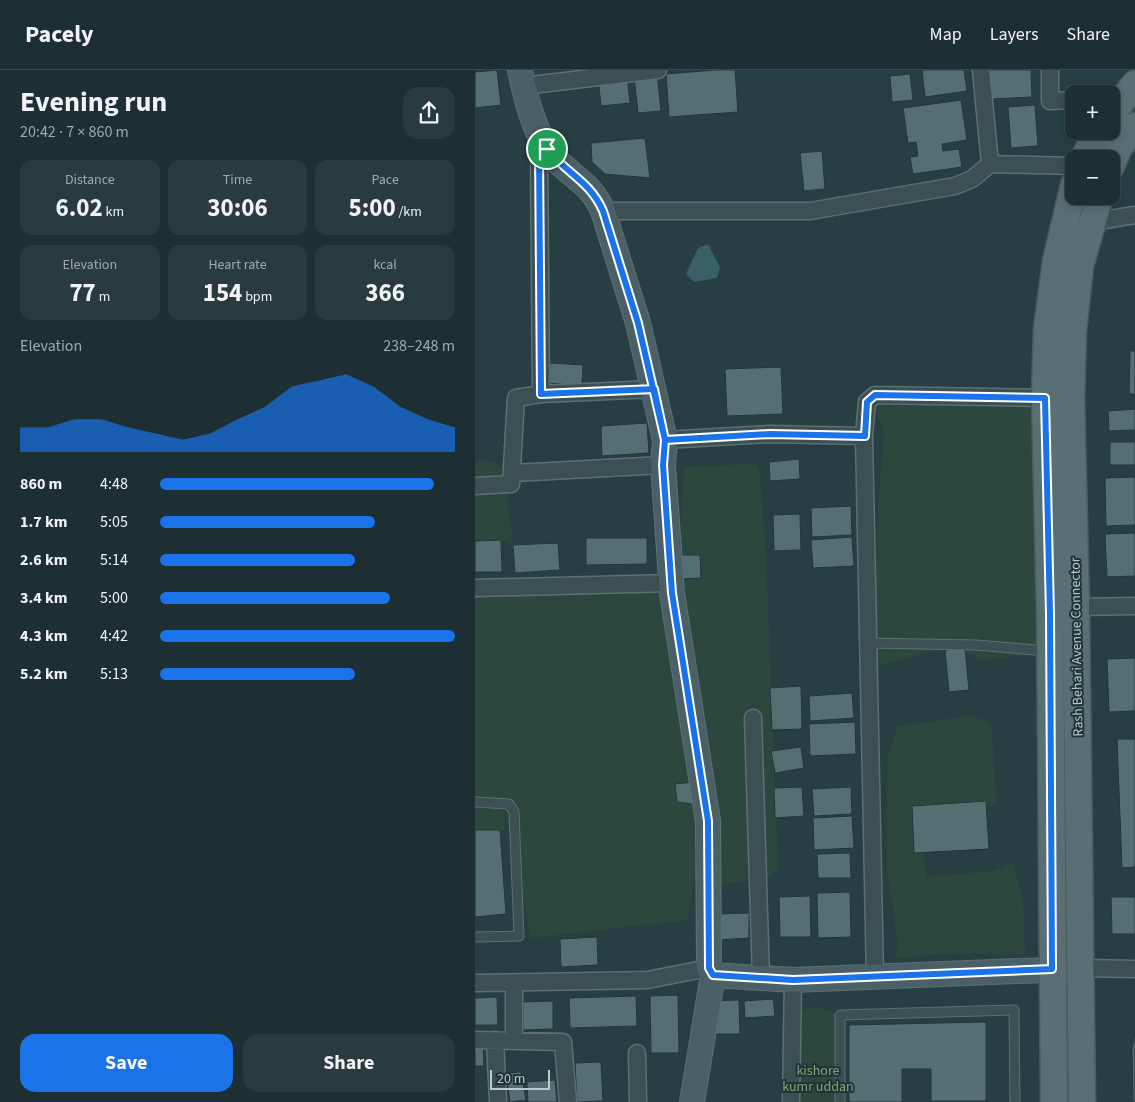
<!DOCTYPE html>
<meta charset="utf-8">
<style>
:root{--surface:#1d2f32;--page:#2a3b3e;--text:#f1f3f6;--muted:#a0a9ac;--line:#3b4a4d;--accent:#1a73e8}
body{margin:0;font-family:"Source Sans 3",sans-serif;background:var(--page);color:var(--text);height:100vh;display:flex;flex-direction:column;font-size:19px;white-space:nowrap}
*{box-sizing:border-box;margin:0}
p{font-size:16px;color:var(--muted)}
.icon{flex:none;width:28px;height:28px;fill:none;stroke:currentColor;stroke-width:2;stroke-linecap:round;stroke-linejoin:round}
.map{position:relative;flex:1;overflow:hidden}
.sheet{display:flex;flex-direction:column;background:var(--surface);width:475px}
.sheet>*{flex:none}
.controls{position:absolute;left:590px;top:15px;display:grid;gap:10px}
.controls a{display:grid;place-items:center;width:55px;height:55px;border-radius:10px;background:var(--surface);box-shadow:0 2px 8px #0003,0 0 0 1px var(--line);font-size:25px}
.scale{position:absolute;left:15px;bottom:12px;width:60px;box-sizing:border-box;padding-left:5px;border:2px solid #b9c9cc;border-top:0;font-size:14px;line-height:18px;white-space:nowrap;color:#b9c9cc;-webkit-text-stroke:4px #203438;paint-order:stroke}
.pin{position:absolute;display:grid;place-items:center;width:42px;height:42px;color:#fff;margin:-21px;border:2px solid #fff;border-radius:50%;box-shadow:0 1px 5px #0007}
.round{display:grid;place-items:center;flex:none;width:52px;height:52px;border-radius:15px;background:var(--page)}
.overview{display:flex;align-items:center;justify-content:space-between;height:85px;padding:0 20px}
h1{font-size:28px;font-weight:700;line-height:38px}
.figures{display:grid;grid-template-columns:repeat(3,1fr);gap:8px;height:85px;padding:5px 20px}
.figures div{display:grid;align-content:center;border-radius:12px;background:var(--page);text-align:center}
.figures b{font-size:25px;font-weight:700}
.figures small{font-size:14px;font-weight:400}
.figures p{font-size:14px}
.chart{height:140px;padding:10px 20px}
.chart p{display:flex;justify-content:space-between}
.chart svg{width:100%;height:90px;margin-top:5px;fill:var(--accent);opacity:.7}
.button{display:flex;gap:10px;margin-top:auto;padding:10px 20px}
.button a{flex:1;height:58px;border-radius:15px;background:var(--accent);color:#fff;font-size:20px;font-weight:700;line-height:58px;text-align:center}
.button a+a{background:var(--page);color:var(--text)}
ul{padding:0 20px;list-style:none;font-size:16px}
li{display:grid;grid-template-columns:80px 60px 1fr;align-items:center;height:38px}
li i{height:12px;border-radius:6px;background:var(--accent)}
header{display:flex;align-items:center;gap:30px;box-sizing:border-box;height:70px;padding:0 25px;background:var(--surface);border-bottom:1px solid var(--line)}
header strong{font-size:24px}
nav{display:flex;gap:28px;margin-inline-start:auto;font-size:18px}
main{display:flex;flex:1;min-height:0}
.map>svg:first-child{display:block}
</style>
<header>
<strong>Pacely</strong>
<nav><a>Map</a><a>Layers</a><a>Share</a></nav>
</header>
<main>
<section class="sheet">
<div class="overview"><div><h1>Evening run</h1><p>20:42 · 7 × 860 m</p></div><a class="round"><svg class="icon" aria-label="share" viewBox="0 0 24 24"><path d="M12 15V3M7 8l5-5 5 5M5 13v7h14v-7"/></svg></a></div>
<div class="figures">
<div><p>Distance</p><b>6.02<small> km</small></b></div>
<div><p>Time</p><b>30:06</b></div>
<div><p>Pace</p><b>5:00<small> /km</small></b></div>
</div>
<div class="figures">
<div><p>Elevation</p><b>77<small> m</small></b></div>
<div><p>Heart rate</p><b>154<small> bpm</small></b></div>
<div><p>kcal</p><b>366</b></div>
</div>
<div class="chart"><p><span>Elevation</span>238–248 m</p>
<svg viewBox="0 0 160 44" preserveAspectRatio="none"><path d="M0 44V32L10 32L20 28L30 28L40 32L50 35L60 38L70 35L80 28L90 22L100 12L110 9L120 6L130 12L140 22L150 28L160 32V44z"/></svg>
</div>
<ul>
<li><b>860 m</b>4:48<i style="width:93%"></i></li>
<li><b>1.7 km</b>5:05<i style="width:73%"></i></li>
<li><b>2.6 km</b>5:14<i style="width:66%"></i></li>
<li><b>3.4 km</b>5:00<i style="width:78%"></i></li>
<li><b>4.3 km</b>4:42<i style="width:100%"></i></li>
<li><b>5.2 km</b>5:13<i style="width:66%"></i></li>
</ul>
<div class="button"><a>Save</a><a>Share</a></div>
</section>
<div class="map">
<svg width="660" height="1032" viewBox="0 0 660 1032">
<rect width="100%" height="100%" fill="#273f43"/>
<path fill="#2c483e" d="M 570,328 L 576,582 L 508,590 L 473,577 L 398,597 L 397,516 L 409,361 L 396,330 Z
M 4,390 L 20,393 L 29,399 L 38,475 L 26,470 L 0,471 L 0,391 Z
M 270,394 L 284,395 L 291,481 L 303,798 L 293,807 L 229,817 L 229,810 L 219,811 L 212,850 L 56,868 L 30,739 L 29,760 L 0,760 L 0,526 L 192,517 L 217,712 L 200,714 L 202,732 L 223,735 L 204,509 L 225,508 L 225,485 L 203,485 L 209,397 Z
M 496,646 L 516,653 L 522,735 L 476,740 L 445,769 L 452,807 L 518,801 L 537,793 L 548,827 L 550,884 L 474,883 L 420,889 L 423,873 L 412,801 L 412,735 L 413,686 L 423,656 Z
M 339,937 L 362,943 L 365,1032 L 320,1032 L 319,942 Z"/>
<path fill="#3a6068" d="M 233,174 L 245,197 L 242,208 L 219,212 L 211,204 L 223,178 Z"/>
<path fill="#556e72" stroke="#22363a" d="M 22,0 L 26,35 L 0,38 L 0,2 Z
M 240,0 L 260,0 L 263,42 L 194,47 L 191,4 Z
M 447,0 L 489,0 L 492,21 L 450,27 Z
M 514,0 L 556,0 L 557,27 L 516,29 Z
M 182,3 L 186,41 L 163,43 L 159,6 Z
M 435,4 L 438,30 L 417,32 L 415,6 Z
M 152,5 L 155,33 L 126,36 L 123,8 Z
M 486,30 L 492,70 L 467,74 L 468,81 L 484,79 L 487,97 L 438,104 L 435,87 L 443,86 L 441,72 L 433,73 L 428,38 Z
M 560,35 L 563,76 L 536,78 L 533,37 Z
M 170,68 L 175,108 L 130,104 L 117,92 L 116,73 Z
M 347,81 L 350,119 L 329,121 L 325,83 Z
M 655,281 L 660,281 L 660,324 L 654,324 Z
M 75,293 L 108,295 L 107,316 L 73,313 Z
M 306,297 L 308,344 L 252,346 L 250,299 Z
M 660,339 L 660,360 L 634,361 L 633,341 Z
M 172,353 L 174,383 L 127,386 L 126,356 Z
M 635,372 L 660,372 L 660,395 L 635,395 Z
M 324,389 L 325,409 L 295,411 L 294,392 Z
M 660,407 L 660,455 L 631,456 L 630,408 Z
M 376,436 L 377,465 L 337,467 L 336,438 Z
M 325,444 L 326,480 L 299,481 L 298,445 Z
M 660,463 L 660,506 L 632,507 L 630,464 Z
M 377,467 L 379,496 L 338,498 L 336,470 Z
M 111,468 L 172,468 L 172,494 L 111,495 Z
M 26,470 L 27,502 L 0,502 L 0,471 Z
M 83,473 L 85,500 L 40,503 L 38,475 Z
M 203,485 L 225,485 L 226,508 L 204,509 Z
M 490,578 L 494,620 L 474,622 L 470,580 Z
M 660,588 L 660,641 L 634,642 L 632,589 Z
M 326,616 L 327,659 L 297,660 L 295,618 Z
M 377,623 L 379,648 L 335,651 L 334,626 Z
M 380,652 L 381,684 L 335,686 L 334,654 Z
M 642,669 L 660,669 L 660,797 L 647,798 Z
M 326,677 L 329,698 L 300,703 L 296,681 Z
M 217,712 L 223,735 L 202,732 L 200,714 Z
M 327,717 L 329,746 L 300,748 L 299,718 Z
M 376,717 L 377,744 L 339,746 L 337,719 Z
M 511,731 L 514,779 L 439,783 L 437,736 Z
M 377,746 L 379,778 L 339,780 L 338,748 Z
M 0,760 L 25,760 L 31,844 L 0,847 Z
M 375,783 L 376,808 L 343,808 L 342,784 Z
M 375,822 L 376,867 L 343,868 L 342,823 Z
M 335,826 L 336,867 L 305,867 L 304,827 Z
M 636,827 L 660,827 L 660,864 L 637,864 Z
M 274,843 L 274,868 L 242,870 L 241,844 Z
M 122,867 L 123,895 L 86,897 L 85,869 Z
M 203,925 L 204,983 L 176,983 L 175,926 Z
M 161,926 L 162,956 L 95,958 L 94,928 Z
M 22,927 L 23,955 L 0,955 L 0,928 Z
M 298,929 L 300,946 L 270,948 L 269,931 Z
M 264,930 L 265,964 L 234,964 L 234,931 Z
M 78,931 L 78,959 L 48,960 L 48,932 Z
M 511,952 L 511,1031 L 456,1031 L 456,999 L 427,999 L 427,1032 L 374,1032 L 374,955 Z
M 660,962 L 660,1032 L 658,1032 L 657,979 Z
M 0,973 L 8,973 L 9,996 L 0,996 Z
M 126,992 L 128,1031 L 102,1032 L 100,993 Z
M 46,1002 L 51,1030 L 35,1032 L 31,1003 Z
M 80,1010 L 82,1032 L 53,1032 L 52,1012 Z"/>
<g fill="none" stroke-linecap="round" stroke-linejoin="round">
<defs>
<path id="lane" d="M 393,573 L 501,575 L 572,581
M 0,732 L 34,734 L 39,742 L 44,866 L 0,867
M 365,1032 L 365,945 L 539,940 L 540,1032"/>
<path id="street" d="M 506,0 L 515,94 L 599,96
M 575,0 L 575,31 L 599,30
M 48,16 L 183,0
M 128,141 L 335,141 L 480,116 L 497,109 L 515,94
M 617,152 L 660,145
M 66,324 L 64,83 L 73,79
M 190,370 L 295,364 L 389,366
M 38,403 L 188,395
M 0,416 L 36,414 L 41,328 L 66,324 L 179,319
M 0,518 L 196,513
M 601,537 L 660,536
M 278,648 L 286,909
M 606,898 L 660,899
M 400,908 L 389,366 L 392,332 L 400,325 L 570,328
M 0,913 L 172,910 L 234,898
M 39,913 L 39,970
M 0,970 L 88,972 L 93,1032
M 20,970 L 23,1032
M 162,983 L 163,1032
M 316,1032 L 318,910"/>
<path id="secondary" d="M 45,0 C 50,26 61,69 80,89 C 99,108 117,115 128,141 L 163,253 L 190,370 L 188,395 L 197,523 L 233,751 L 234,898 L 238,905
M 238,905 L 318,910 L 596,899
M 217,1032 L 238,905"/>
<path id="primary" d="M 636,45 L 660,14
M 608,89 L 624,61
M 636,96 L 643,79 L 660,56
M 579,1032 L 575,544 L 570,328 L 572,259 L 581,191 L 599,115
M 607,1032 L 601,537 L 596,328 L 598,261 L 605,196 L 625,126"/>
</defs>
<use href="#lane" stroke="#5d6f73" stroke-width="11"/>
<use href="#street" stroke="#5d6f73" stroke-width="19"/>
<use href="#secondary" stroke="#5d6f73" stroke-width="26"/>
<use href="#primary" stroke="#485b5f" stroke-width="29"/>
<use href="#lane" stroke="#3c4f53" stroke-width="9"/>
<use href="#street" stroke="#3c4f53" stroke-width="16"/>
<use href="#secondary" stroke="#4a6066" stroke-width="24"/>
<use href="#primary" stroke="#5a6f73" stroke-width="26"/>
</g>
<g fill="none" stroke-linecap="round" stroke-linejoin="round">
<defs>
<path id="route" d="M 72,79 C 92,104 115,111 128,141 L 163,253 L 190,370 L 188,395 L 197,523 L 233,751 L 234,898 L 238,905 L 318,910 L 577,899 L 575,544 L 570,328 L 400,325 L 392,332 L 390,366 L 295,364 L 190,370 L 179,319 L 66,324 L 64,83 L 72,79"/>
</defs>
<use href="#route" stroke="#fff" stroke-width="10"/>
<use href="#route" stroke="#1a73e8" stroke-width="6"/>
</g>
<g text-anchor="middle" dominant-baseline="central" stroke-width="4" stroke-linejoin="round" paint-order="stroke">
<g font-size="14" fill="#b9c9cc" stroke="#203438">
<text transform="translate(602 577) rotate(-91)">Rash Behari Avenue Connector</text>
</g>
<g font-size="14" fill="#80a277" stroke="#203438">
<text x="343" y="1001">kishore<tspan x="343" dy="16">kumr uddan</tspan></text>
</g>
</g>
</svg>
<div class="controls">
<a>+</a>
<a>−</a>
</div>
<div class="scale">20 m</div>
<div class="pin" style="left:72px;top:79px;background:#1e9e55"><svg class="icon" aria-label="arrive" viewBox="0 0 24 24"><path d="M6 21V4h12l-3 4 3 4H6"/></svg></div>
</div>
</main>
